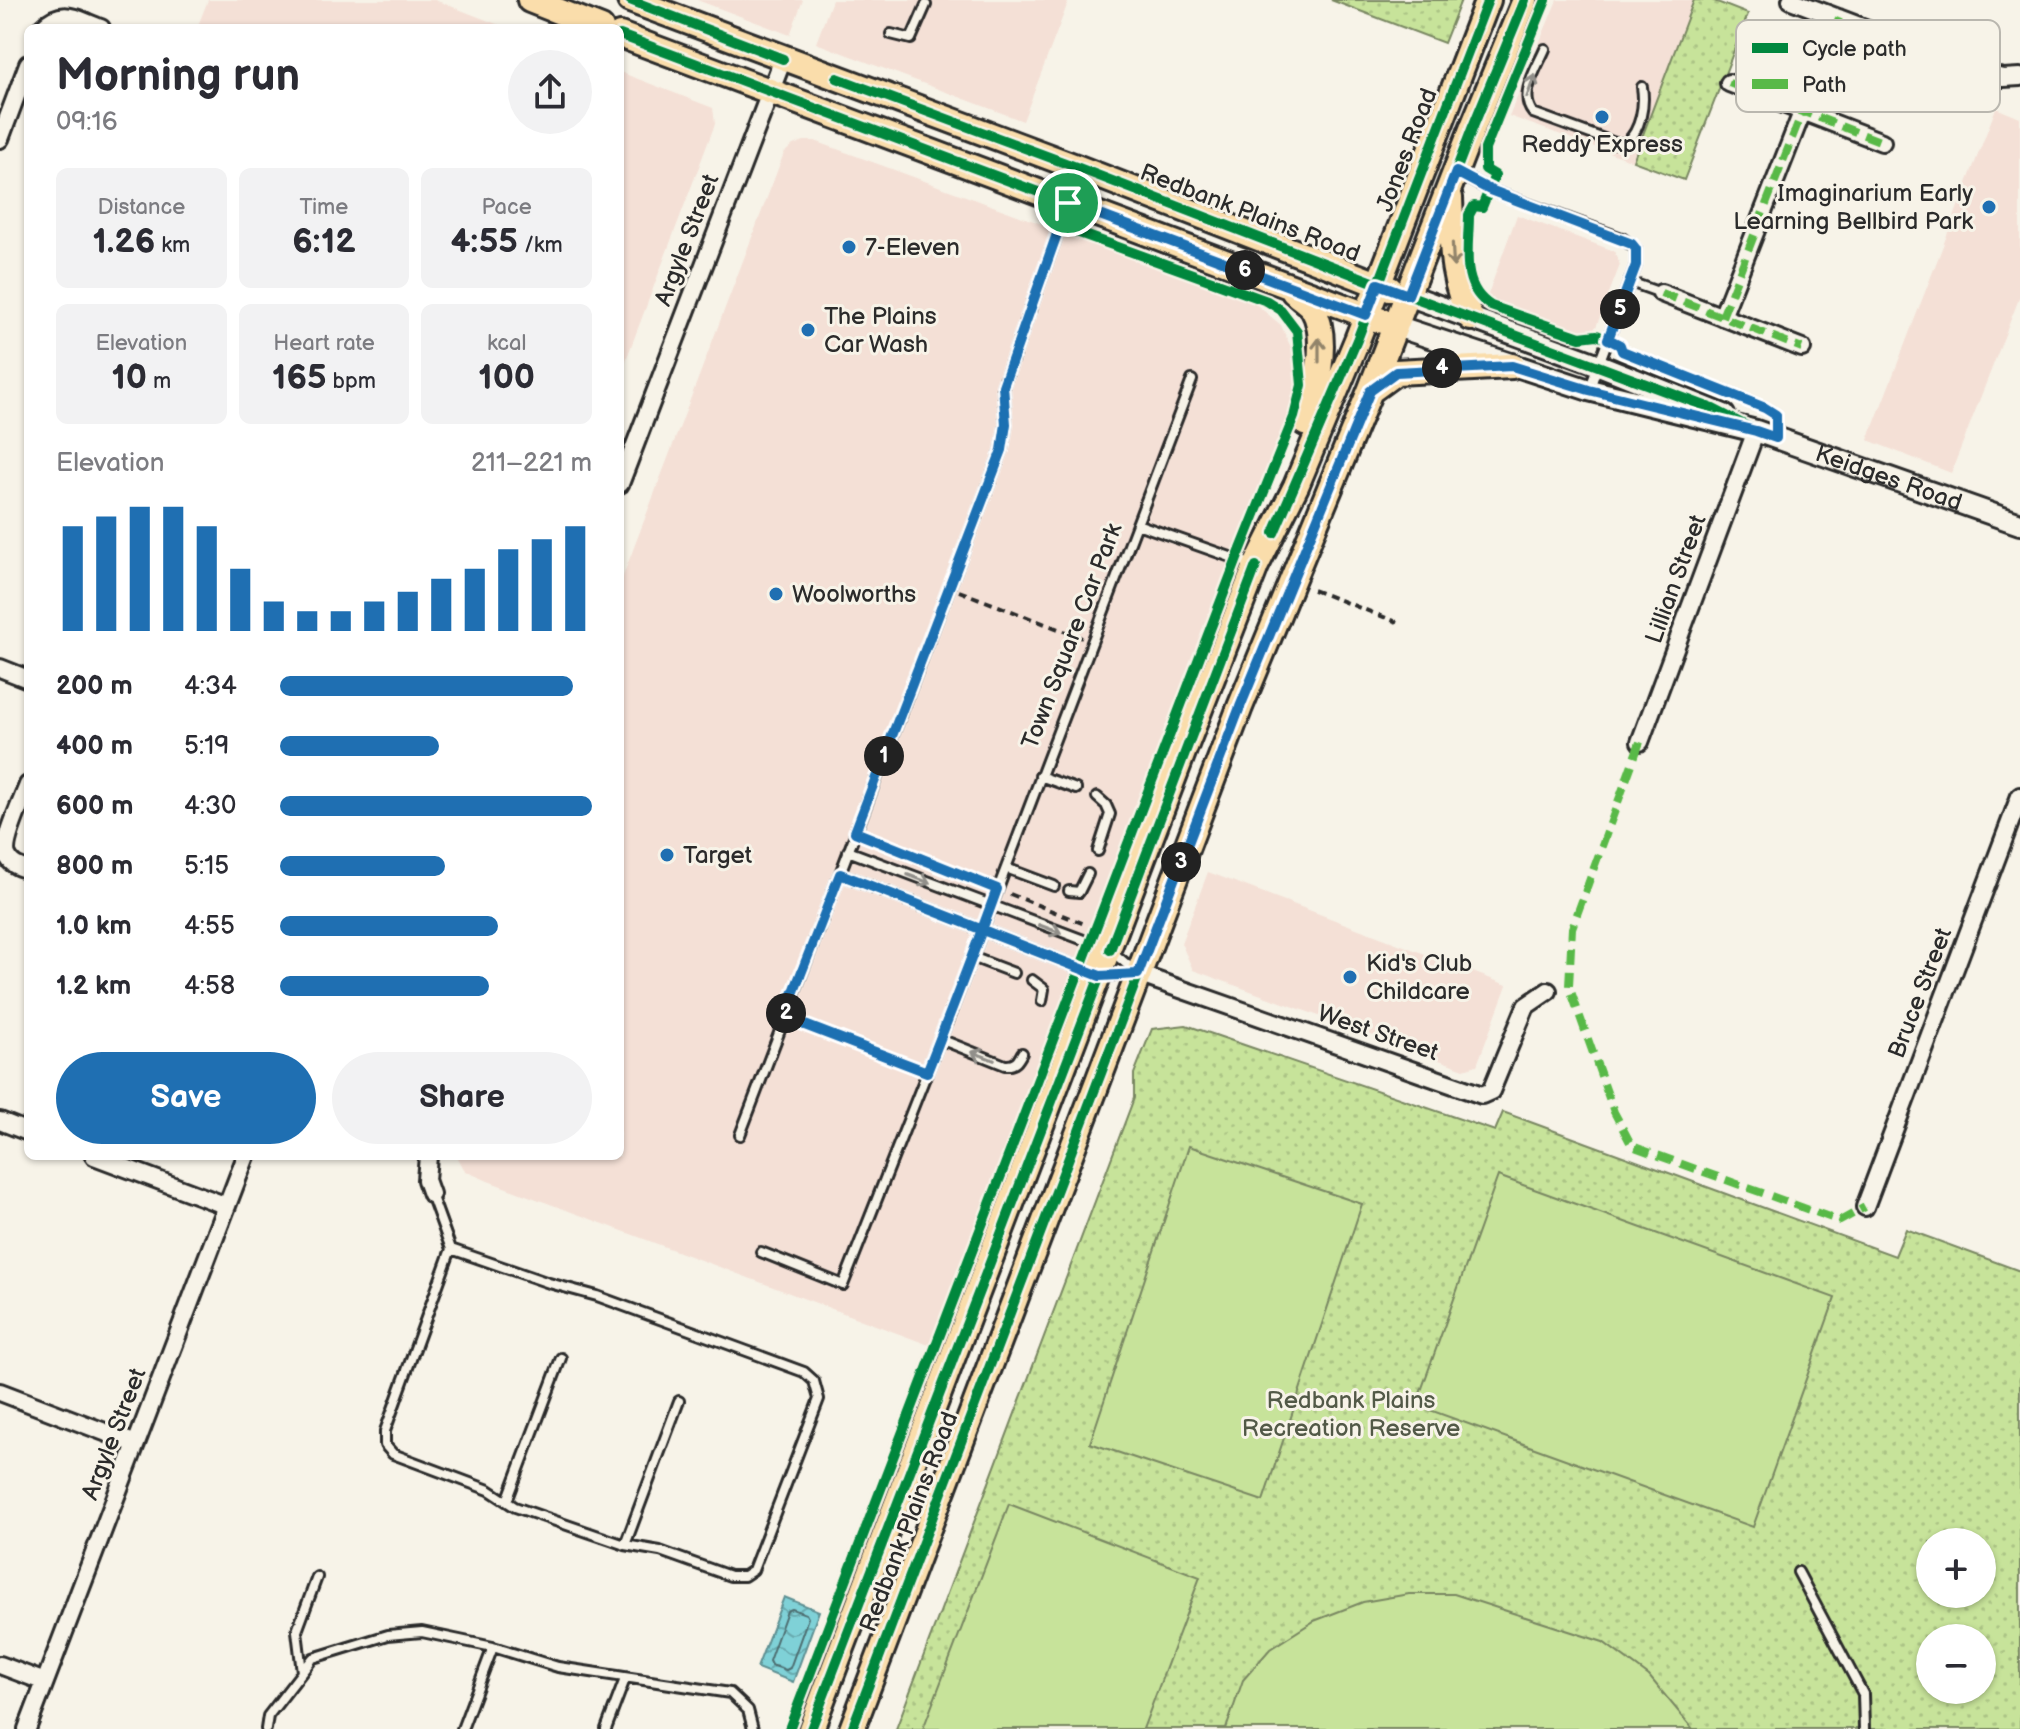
<!DOCTYPE html>
<meta charset="utf-8">
<style>
:root{--surface:#fff;--page:#f2f2f3;--text:#2b2b33;--muted:#7c7c81;--accent:#1f6fb2}
body{margin:0;font-family:"Balsamiq Sans",sans-serif;background:var(--page);color:var(--text);height:100vh;display:flex;flex-direction:column;font-size:30px;white-space:nowrap}
*{box-sizing:border-box;margin:0}
p{font-size:26px;color:var(--muted)}
.icon{flex:none;width:44px;height:44px;fill:none;stroke:currentColor;stroke-width:2;stroke-linecap:round;stroke-linejoin:round}
.map{position:relative;flex:1;overflow:hidden}
.sheet{position:absolute;left:24px;top:24px;width:600px;height:1136px;display:flex;flex-direction:column;background:var(--surface);border-radius:12px;box-shadow:0 2px 6px #0004}
.sheet>*{flex:none}
.tools{position:absolute;left:1916px;top:1528px;display:grid;gap:16px}
.tools a{display:grid;place-items:center;width:80px;height:80px;border-radius:50%;background:var(--surface);box-shadow:0 2px 6px #0004;font-size:40px}
.pin{position:absolute;display:grid;place-items:center;width:68px;height:68px;color:#fff;margin:-34px;border:4px solid #fff;border-radius:50%;box-shadow:0 2px 8px #0007}
.km{position:absolute;width:40px;height:40px;margin:-20px;border-radius:50%;background:#222;color:#fff;font-size:22px;line-height:40px;text-align:center}
.round{display:grid;place-items:center;flex:none;width:84px;height:84px;border-radius:42px;background:var(--page)}
.headline{display:flex;align-items:center;justify-content:space-between;height:136px;padding:0 32px}
h1{font-size:44px;font-weight:700;line-height:60px}
.stats{display:grid;grid-template-columns:repeat(3,1fr);gap:12px;height:136px;padding:8px 32px}
.stats div{display:grid;align-content:center;border-radius:12px;background:var(--page);text-align:center}
.stats b{font-size:34px;font-weight:700}
.stats small{font-size:22px;font-weight:400}
.stats p{font-size:22px}
.chart{height:224px;padding:16px 32px}
.chart p{display:flex;justify-content:space-between}
.chart svg{width:100%;height:144px;margin-top:8px;stroke:var(--accent);stroke-width:6}
.button{display:flex;gap:16px;margin-top:auto;padding:16px 32px}
.button a{flex:1;height:92px;border-radius:48px;background:var(--accent);color:#fff;font-size:32px;font-weight:700;line-height:92px;text-align:center}
.button a+a{background:var(--page);color:var(--text)}
ul{padding:0 32px;list-style:none;font-size:26px}
li{display:grid;grid-template-columns:128px 96px 1fr;align-items:center;height:60px}
li i{height:20px;border-radius:10px;background:var(--accent)}
.map>svg:first-child{display:block}
</style>
<div class="map">
<svg width="2020" height="1729" viewBox="0 0 2020 1729">
<defs>
<pattern id="grass-dots" width="8" height="8" patternUnits="userSpaceOnUse" patternTransform="scale(2)"><rect width="8" height="8" fill="#c7e39a"/><path d="M2 2h.1M6 6h.1" fill="none" stroke="#abc385" stroke-width="1.8" stroke-linecap="round"/></pattern>
<pattern id="water-waves" width="16" height="10" patternUnits="userSpaceOnUse" patternTransform="scale(2)"><rect width="16" height="10" fill="#7fd1d7"/><path d="M0 5q4-4 8 0t8 0" fill="none" stroke="#68aaaf"/></pattern>
</defs>
<rect width="100%" height="100%" fill="#f7f3e8"/>
<filter id="ink" filterUnits="userSpaceOnUse"><feTurbulence type="fractalNoise" baseFrequency=".0125" numOctaves="2"/><feDisplacementMap in="SourceGraphic" scale="16" xChannelSelector="R" yChannelSelector="G"/><feConvolveMatrix kernelMatrix="1 2 1 2 8 2 1 2 1" color-interpolation-filters="sRGB"/></filter>
<g filter="url(#ink)">
<path fill="#f4e0d6" d="M 208,0 L 435,0 L 507,28 L 197,28 Z
M 697,0 L 803,0 L 790,35 Z
M 832,0 L 1069,0 L 1023,121 L 816,43 Z
M 1557,0 L 1694,0 L 1633,161 L 1509,116 Z
M 620,72 L 713,108 L 715,124 L 620,376 Z
M 1996,108 L 2020,118 L 2020,296 L 1951,473 L 1868,440 Z
M 804,141 L 815,141 L 1252,301 L 1281,325 L 1296,359 L 1296,398 L 929,1345 L 488,1181 L 465,1171 L 457,1156 L 620,1156 L 620,584 L 784,153 L 793,145 Z
M 1517,215 L 1614,251 L 1620,265 L 1596,327 L 1580,333 L 1487,297 Z
M 1208,872 L 1507,985 L 1477,1065 L 1464,1069 L 1193,970 L 1181,943 Z"/>
<path fill="url(#grass-dots)" stroke="#798762" stroke-width="2" fill-rule="evenodd" d="M 1331,0 L 1461,0 L 1444,43 Z
M 1694,0 L 1712,0 L 1748,14 L 1684,180 L 1633,161 Z
M 1186,1025 L 1495,1131 L 1503,1112 L 1895,1256 L 1906,1229 L 2020,1271 L 2020,1729 L 896,1729 L 1134,1098 L 1134,1074 L 1152,1029 ZM 1930,1542 L 1982,1542 L 1982,1594 L 1930,1594 ZM 1930,1638 L 1982,1638 L 1982,1690 L 1930,1690 Z"/>
<path fill="#c7e39a" stroke="#798762" stroke-width="2" d="M 1189,1146 L 1362,1204 L 1263,1501 L 1090,1443 Z
M 1498,1176 L 1835,1298 L 1753,1527 L 1416,1405 Z
M 1009,1504 L 1200,1577 L 1143,1729 L 923,1729 Z
M 1409,1594 L 1454,1594 L 1603,1642 L 1649,1676 L 1693,1729 L 1226,1729 L 1243,1680 L 1270,1649 L 1314,1621 L 1363,1602 Z"/>
<path fill="url(#water-waves)" stroke="#5d8f92" stroke-width="2" d="M 784,1597 L 819,1611 L 793,1682 L 757,1668 Z"/>
<g fill="none" stroke-linecap="round" stroke-linejoin="round">
<path stroke="#4d6d70" stroke-width="2" d="M 792,1609 L 806,1614 L 808,1618 L 790,1668 L 786,1670 L 771,1665 L 769,1661 L 787,1611 Z"/>
<defs>
<path id="service" d="M 891,34 L 911,39 L 926,5
M 1545,49 C 1537,68 1518,95 1533,113 L 1615,143 L 1626,143 C 1641,130 1645,105 1642,87
M 1457,173 L 1490,190 L 1622,238 L 1636,249 L 1636,265 L 1589,390
M 1630,282 L 1661,293
M 1137,524 L 1253,565
M 1040,776 L 1076,789
M 1097,797 L 1106,805 L 1110,814 L 1098,851
M 848,851 L 1110,950 L 1137,973
M 1006,868 L 1054,886
M 840,874 L 1100,976 L 1136,974
M 1069,891 L 1079,892 L 1088,874
M 972,957 L 1014,973
M 1032,980 L 1044,989 L 1042,1001
M 940,1039 L 1005,1065 C 1015,1066 1018,1061 1022,1053
M 740,1135 L 1002,450 L 1006,424 L 1003,386 L 1068,204
M 431,1194 L 451,1249 L 549,1283 L 597,1296 L 804,1372 L 814,1381 L 819,1399 L 753,1570 L 744,1576 L 730,1576 L 660,1551 L 625,1545 L 515,1507 L 489,1490 L 393,1454 L 385,1445 L 385,1431 L 451,1249
M 761,1252 L 843,1285 L 956,999 L 1192,380
M 507,1501 L 561,1358
M 625,1545 L 679,1401
M 1798,1572 L 1863,1694 L 1864,1729
M 302,1672 L 297,1631 L 317,1577
M 266,1729 L 268,1716 L 313,1658 L 388,1635 L 422,1632 L 493,1647 L 558,1667 L 730,1693 L 748,1710 L 753,1729
M 462,1729 L 493,1647
M 606,1729 L 625,1679"/>
<path id="minor" d="M 1791,0 L 1986,74 L 2003,78 L 2020,77
M 42,28 C 63,7 76,19 101,28
M 1729,83 L 1882,142
M 0,139 L 28,64
M 1661,293 L 1802,348
M 1722,317 L 1839,18
M 620,484 L 783,59
M 0,668 L 28,679
M 1640,742 L 1756,431
M 28,785 C 23,799 2,842 7,855 C 11,865 19,867 28,870
M 1138,974 L 1482,1095 L 1491,1091 L 1526,1006 L 1548,991
M 0,1121 L 28,1132
M 94,1156 L 227,1206
M 428,1156 L 426,1180 L 431,1194
M 1865,1207 L 2020,796
M 0,1392 L 136,1444
M 0,1665 L 45,1682
M 27,1729 L 246,1156"/>
<g id="tertiary">
<path d="M 1408,295 L 1599,365 L 1724,415"/>
<path id="s1" d="M 1396,326 L 1589,390 L 1756,431 L 2020,524"/>
</g>
<path id="primary" d="M 530,0 L 601,28
M 630,0 L 1076,167 L 1390,289
M 620,35 L 1382,321
M 1450,198 C 1452,240 1450,281 1471,318
M 1294,292 C 1299,297 1309,303 1313,309 C 1330,338 1316,395 1305,423
M 1370,391 L 1396,372 L 1512,366
M 811,1729 L 1187,742 L 1256,566 L 1296,486 L 1357,340 L 1488,0
M 852,1729 L 1240,707 L 1370,391 L 1472,129 L 1525,0"/>
</defs>
<use href="#service" stroke="#2b2b2b" stroke-width="14"/>
<use href="#minor" stroke="#2b2b2b" stroke-width="22"/>
<use href="#tertiary" stroke="#2b2b2b" stroke-width="26"/>
<use href="#primary" stroke="#2b2b2b" stroke-width="30"/>
<path stroke="#2b2b2b" stroke-width="4" stroke-dasharray="8 6" stroke-linecap="butt" d="M 1313,590 L 1397,622
M 959,591 L 1082,638
M 869,837 L 987,884
M 1010,894 L 1087,925
M 798,1022 L 916,1068"/>
<use href="#service" stroke="#f7f3e8" stroke-width="8"/>
<use href="#minor" stroke="#f7f3e8" stroke-width="16"/>
<use href="#tertiary" stroke="#f7f3e8" stroke-width="20"/>
<use href="#primary" stroke="#faddab" stroke-width="24"/>
<path stroke="#58b947" stroke-width="8" stroke-dasharray="16 8" stroke-linecap="butt" d="M 1729,83 L 1882,142
M 1661,293 L 1802,348
M 1722,317 L 1839,18
M 1640,742 L 1572,928 L 1569,986 L 1614,1112 L 1632,1146 L 1840,1221 L 1865,1207"/>
<defs>
<path id="cycleway" d="M 630,0 L 783,59
M 1525,0 L 1472,129 L 1408,295 L 1713,409 L 1756,431
M 1546,0 L 1485,149 L 1485,169 L 1495,175 L 1482,207 L 1474,206 L 1469,215 C 1469,249 1459,286 1491,306 L 1580,337 L 1597,335 L 1620,345 L 1622,351 L 1765,408 L 1776,415 L 1776,438
M 620,35 L 1366,315
M 837,78 L 1076,167 L 1378,284
M 1274,533 L 1357,340 L 1488,0
M 1110,950 L 1256,566
M 789,1729 L 1237,559 L 1294,417 L 1302,385 L 1297,331 L 1281,310 L 1267,301 L 1060,226
M 811,1729 L 1100,976
M 852,1729 L 1240,707 L 1370,391"/>
</defs>
<use href="#cycleway" stroke="#f7f3e8" stroke-width="15"/>
<use href="#cycleway" stroke="#00873e" stroke-width="10"/>
</g>
<defs><path id="oneway-shaft" d="M-6 0H5M1.5-3L5.5 0L1.5 3" fill="none" stroke-width="1.6" stroke-linecap="round" stroke-linejoin="round" transform="scale(2)"/></defs>
<g stroke="#918f8a">
<use href="#oneway-shaft" transform="translate(1531 86) rotate(-70)"/>
<use href="#oneway-shaft" transform="translate(919 879) rotate(21)"/>
<use href="#oneway-shaft" transform="translate(1050 929) rotate(21)"/>
<use href="#oneway-shaft" transform="translate(983 1056) rotate(-159)"/>
</g>
<g stroke="#92846b">
<use href="#oneway-shaft" transform="translate(1453 255) rotate(87)"/>
<use href="#oneway-shaft" transform="translate(1319 350) rotate(-90)"/>
</g>
</g>
<g fill="none" stroke-linecap="round" stroke-linejoin="round" filter="url(#ink)">
<defs>
<path id="route" d="M 1068,203 L 1003,386 L 1006,424 L 1002,450 L 855,832 L 997,889 C 975,950 951,1011 927,1072 L 784,1017 L 840,874 L 1100,976 L 1138,974 L 1240,707 L 1370,391 L 1396,372 L 1512,366 L 1589,390 L 1756,431 L 1776,438 L 1776,415 L 1765,408 L 1622,351 L 1620,345 L 1608,339 L 1636,265 L 1636,249 L 1632,244 L 1490,190 L 1456,172 L 1408,295 L 1378,284 L 1366,315 L 1068,203"/>
</defs>
<use href="#route" stroke="#fff" stroke-width="16"/>
<use href="#route" stroke="#1f6fb2" stroke-width="10"/>
</g>
<g fill="#1f6fb2" stroke="#f7f3e8" stroke-width="3">
<circle cx="1602" cy="117" r="8"/>
<circle cx="1989" cy="207" r="8"/>
<circle cx="849" cy="247" r="8"/>
<circle cx="808" cy="330" r="8"/>
<circle cx="776" cy="594" r="8"/>
<circle cx="667" cy="855" r="8"/>
<circle cx="1350" cy="977" r="8"/>
</g>
<g text-anchor="middle" dominant-baseline="central" stroke-width="6" stroke-linejoin="round" paint-order="stroke">
<g font-size="24" fill="#2b2b2b" stroke="#f7f3e8" text-anchor="start">
<text x="1602" y="144" text-anchor="middle">Reddy Express</text>
<text x="1973" y="193" text-anchor="end">Imaginarium Early<tspan x="1973" dy="28">Learning Bellbird Park</tspan></text>
<text x="865" y="247">7-Eleven</text>
<text x="824" y="316">The Plains<tspan x="824" dy="28">Car Wash</tspan></text>
<text x="792" y="594">Woolworths</text>
<text x="683" y="855">Target</text>
<text x="1366" y="963">Kid's Club<tspan x="1366" dy="28">Childcare</tspan></text>
</g>
<g font-size="24" fill="#2b2b2b" stroke="#f7f3e8">
<text transform="translate(1407 150) rotate(-69)">Jones Road</text>
<text transform="translate(1250 213) rotate(21)">Redbank Plains Road</text>
<text transform="translate(687 240) rotate(-69)">Argyle Street</text>
<text stroke="none"><textPath href="#s1" startOffset="516">Keidges Road</textPath></text>
<text transform="translate(1676 579) rotate(-70)">Lillian Street</text>
<text transform="translate(1072 636) rotate(-69)">Town Square Car Park</text>
<text transform="translate(1920 993) rotate(-69)">Bruce Street</text>
<text transform="translate(1378 1033) rotate(19)">West Street</text>
<text transform="translate(114 1434) rotate(-69)">Argyle Street</text>
<text transform="translate(909 1522) rotate(-69)">Redbank Plains Road</text>
</g>
<g font-size="24" fill="#525947" stroke="#f7f3e8">
<text x="1351" y="1400">Redbank Plains<tspan x="1351" dy="28">Recreation Reserve</tspan></text>
</g>
</g>
<rect x="1736" y="20" width="264" height="92" rx="12" fill="#f7f3e8" stroke="#bab7af" stroke-width="2"/>
<rect x="1752" y="43" width="36" height="10" fill="#00873e"/>
<rect x="1752" y="79" width="36" height="10" fill="#58b947"/>
<g font-size="22" fill="#2b2b2b">
<text x="1802" y="56">Cycle path</text>
<text x="1802" y="92">Path</text>
</g>
</svg>
<div class="tools">
<a>+</a>
<a>−</a>
</div>
<div class="pin" style="left:1068px;top:203px;background:#1e9e55"><svg class="icon" aria-label="arrive" viewBox="0 0 24 24"><path d="M6 21V4h12l-3 4 3 4H6"/></svg></div>
<b class="km" style="left:884px;top:756px">1</b>
<b class="km" style="left:786px;top:1013px">2</b>
<b class="km" style="left:1181px;top:862px">3</b>
<b class="km" style="left:1442px;top:368px">4</b>
<b class="km" style="left:1620px;top:309px">5</b>
<b class="km" style="left:1245px;top:270px">6</b>
<section class="sheet">
<div class="headline"><div><h1>Morning run</h1><p>09:16</p></div><a class="round"><svg class="icon" aria-label="share" viewBox="0 0 24 24"><path d="M12 15V3M7 8l5-5 5 5M5 13v7h14v-7"/></svg></a></div>
<div class="stats">
<div><p>Distance</p><b>1.26<small> km</small></b></div>
<div><p>Time</p><b>6:12</b></div>
<div><p>Pace</p><b>4:55<small> /km</small></b></div>
</div>
<div class="stats">
<div><p>Elevation</p><b>10<small> m</small></b></div>
<div><p>Heart rate</p><b>165<small> bpm</small></b></div>
<div><p>kcal</p><b>100</b></div>
</div>
<div class="chart"><p><span>Elevation</span>211–221 m</p>
<svg viewBox="0 0 160 44" preserveAspectRatio="none"><path d="M5 44V12M15 44V9M25 44V6M35 44V6M45 44V12M55 44V25M65 44V35M75 44V38M85 44V38M95 44V35M105 44V32M115 44V28M125 44V25M135 44V19M145 44V16M155 44V12"/></svg>
</div>
<ul>
<li><b>200 m</b>4:34<i style="width:94%"></i></li>
<li><b>400 m</b>5:19<i style="width:51%"></i></li>
<li><b>600 m</b>4:30<i style="width:100%"></i></li>
<li><b>800 m</b>5:15<i style="width:53%"></i></li>
<li><b>1.0 km</b>4:55<i style="width:70%"></i></li>
<li><b>1.2 km</b>4:58<i style="width:67%"></i></li>
</ul>
<div class="button"><a>Save</a><a>Share</a></div>
</section>
</div>
